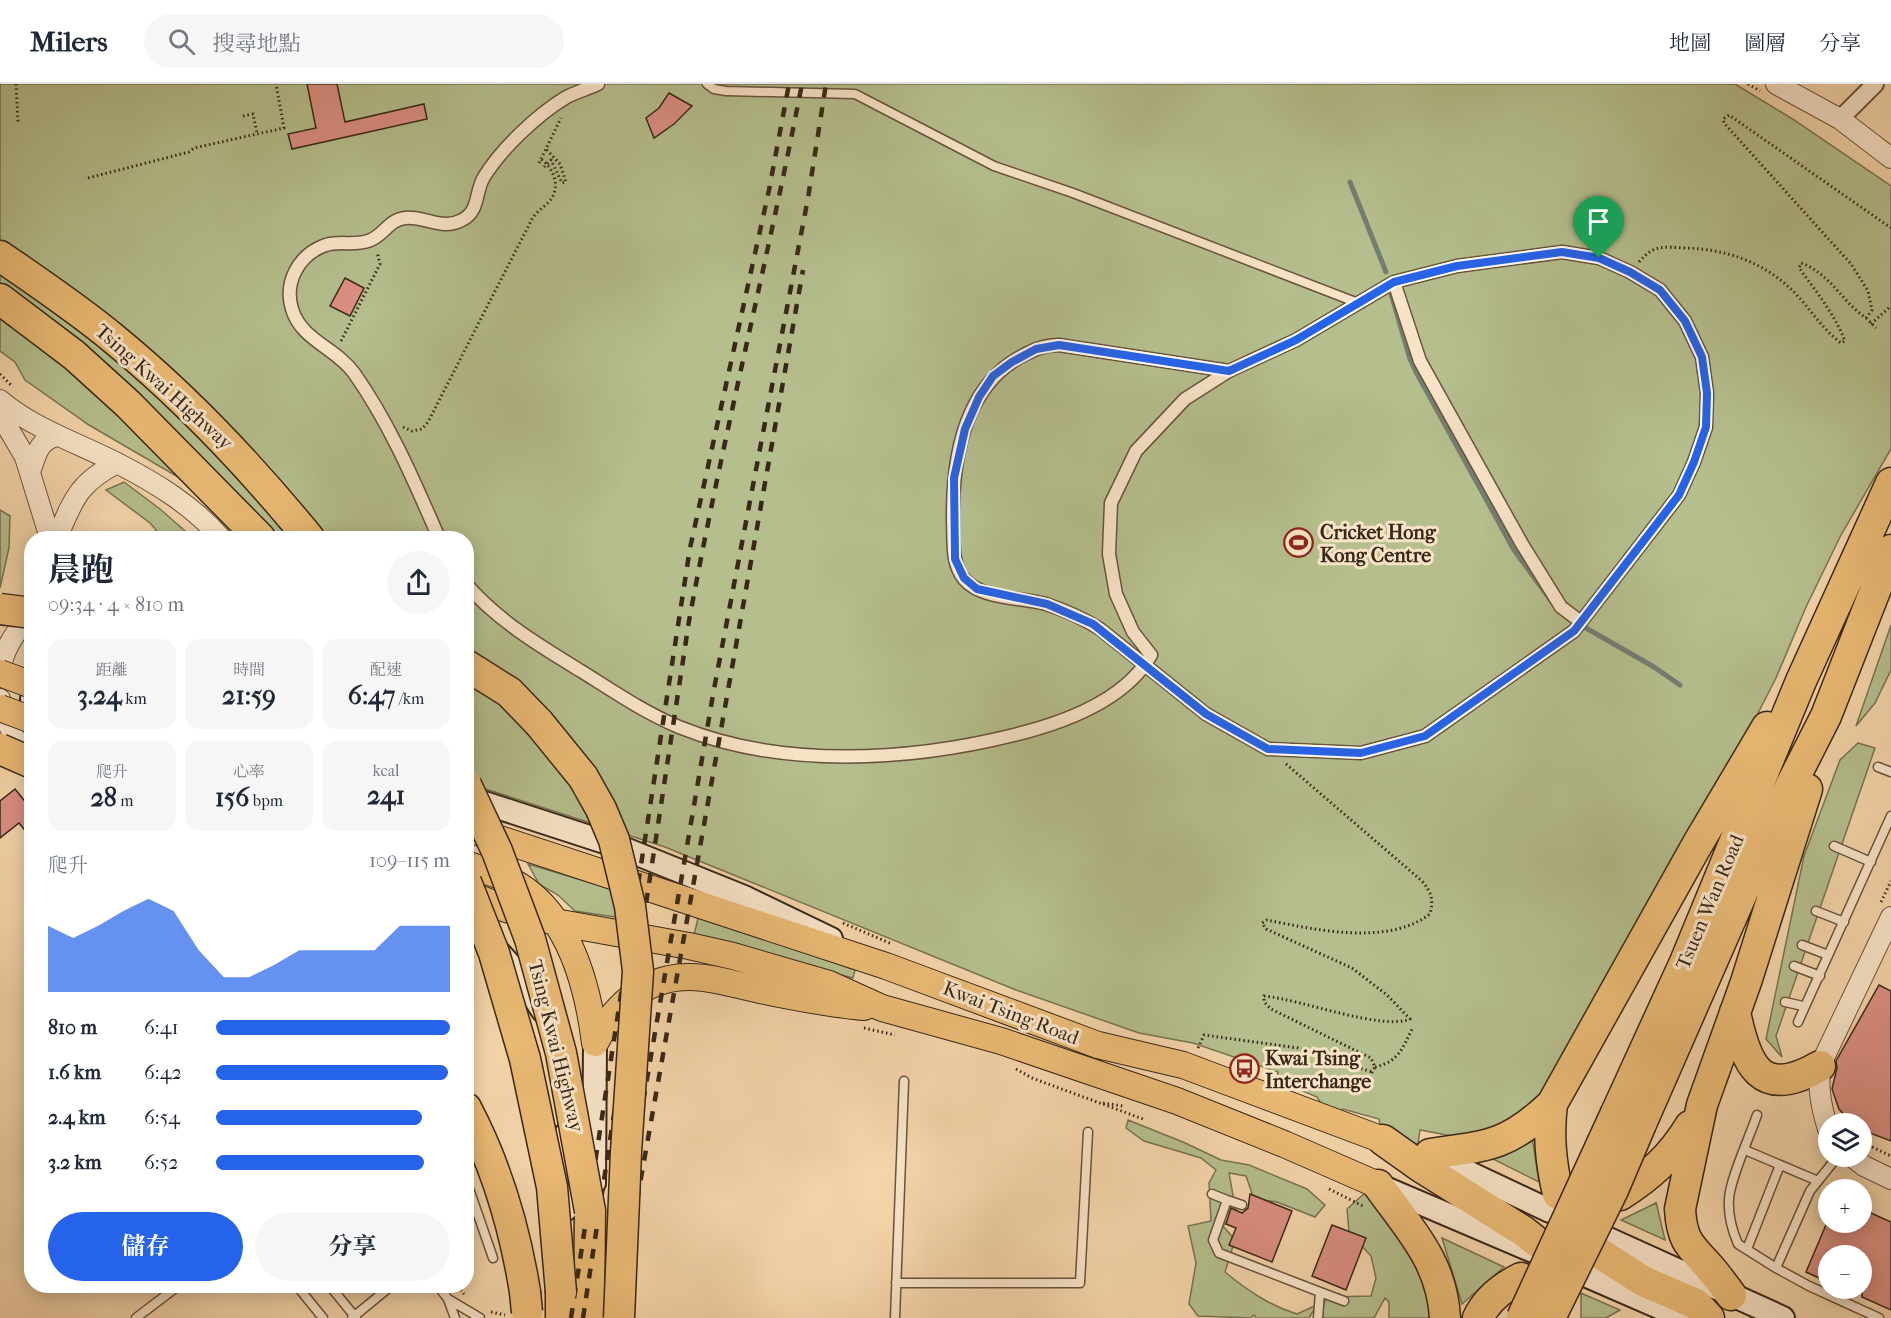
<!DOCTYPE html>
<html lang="zh-TW">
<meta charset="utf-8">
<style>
:root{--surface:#fff;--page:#f6f6f7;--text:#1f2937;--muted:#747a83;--line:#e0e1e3;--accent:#2563eb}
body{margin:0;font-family:"IM FELL French Canon","Noto Serif TC",serif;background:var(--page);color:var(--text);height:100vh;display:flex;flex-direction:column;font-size:22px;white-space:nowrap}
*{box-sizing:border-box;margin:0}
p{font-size:20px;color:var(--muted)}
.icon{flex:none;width:33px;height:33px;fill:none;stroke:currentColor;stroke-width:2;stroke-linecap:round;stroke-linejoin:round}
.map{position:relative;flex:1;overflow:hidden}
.details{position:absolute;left:24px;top:447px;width:450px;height:762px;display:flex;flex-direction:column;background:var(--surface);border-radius:24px;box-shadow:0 3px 15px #0003}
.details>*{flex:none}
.fabs{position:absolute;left:1818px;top:1029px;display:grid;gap:12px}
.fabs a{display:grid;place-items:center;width:54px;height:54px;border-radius:50%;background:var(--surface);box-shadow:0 3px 15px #0003;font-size:30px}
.pin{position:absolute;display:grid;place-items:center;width:51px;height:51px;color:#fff;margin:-62px -26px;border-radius:50% 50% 50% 0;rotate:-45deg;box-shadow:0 0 6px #0007}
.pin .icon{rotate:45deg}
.round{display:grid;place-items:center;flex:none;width:63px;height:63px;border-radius:32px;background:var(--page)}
.summary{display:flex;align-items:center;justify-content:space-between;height:102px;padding:0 24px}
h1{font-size:33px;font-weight:700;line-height:45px}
.stats{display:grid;grid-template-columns:repeat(3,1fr);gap:9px;height:102px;padding:6px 24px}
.stats div{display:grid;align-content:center;border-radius:15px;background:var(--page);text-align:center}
.stats b{font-size:26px;font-weight:700}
.stats small{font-size:16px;font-weight:400}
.stats p{font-size:16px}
.chart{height:168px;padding:12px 24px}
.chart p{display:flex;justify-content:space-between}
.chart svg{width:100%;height:108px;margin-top:6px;fill:var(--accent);opacity:.7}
.cta{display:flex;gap:12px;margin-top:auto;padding:12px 24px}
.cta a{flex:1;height:69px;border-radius:36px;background:var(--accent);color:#fff;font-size:24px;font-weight:700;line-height:69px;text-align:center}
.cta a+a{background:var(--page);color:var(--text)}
ul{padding:0 24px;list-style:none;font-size:20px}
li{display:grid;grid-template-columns:96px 72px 1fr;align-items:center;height:45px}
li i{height:15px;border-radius:8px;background:var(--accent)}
header{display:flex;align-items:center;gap:36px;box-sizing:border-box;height:84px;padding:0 30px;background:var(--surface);border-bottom:2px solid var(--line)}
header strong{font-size:28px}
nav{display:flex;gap:33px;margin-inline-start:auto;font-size:21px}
.search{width:420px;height:54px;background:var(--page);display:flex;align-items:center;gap:15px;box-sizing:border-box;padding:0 21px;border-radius:33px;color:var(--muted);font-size:22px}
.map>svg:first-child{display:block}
</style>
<header>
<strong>Milers</strong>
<div class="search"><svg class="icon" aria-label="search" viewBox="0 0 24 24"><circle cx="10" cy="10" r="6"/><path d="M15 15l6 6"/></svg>搜尋地點</div>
<nav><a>地圖</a><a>圖層</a><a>分享</a></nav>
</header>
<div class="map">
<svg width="1891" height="1234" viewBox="0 0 1891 1234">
<rect width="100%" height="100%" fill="#f4d4a9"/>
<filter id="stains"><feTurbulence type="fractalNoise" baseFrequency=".00333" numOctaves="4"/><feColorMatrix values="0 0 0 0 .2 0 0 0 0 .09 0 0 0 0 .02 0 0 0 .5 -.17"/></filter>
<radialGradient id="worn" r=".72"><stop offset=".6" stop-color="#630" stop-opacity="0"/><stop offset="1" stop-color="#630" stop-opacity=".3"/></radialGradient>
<path fill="#b5be8d" stroke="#777352" stroke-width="1.5" d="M 0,0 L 1735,0 L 1794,36 L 1891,102 L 1891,365 L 1888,370 L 1841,451 L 1806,523 L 1776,594 L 1732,680 L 1544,1016 L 1473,1056 L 1420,1046 L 1418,1060 L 1383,1057 L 1379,1035 L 1343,1025 L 1333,1037 L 1317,1013 L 1277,996 L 1278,988 L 1193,959 L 1139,949 L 1016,906 L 665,763 L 467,699 L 466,454 L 243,454 L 185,397 L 89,341 L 25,296 L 15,278 L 0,267 Z
M 124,398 L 160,425 L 193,454 L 163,454 L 150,439 L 106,406 Z
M 0,426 L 10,432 L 9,464 L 0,504 Z
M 1891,541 L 1891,586 L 1875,619 L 1856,642 Z
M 1858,659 L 1875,664 L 1776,952 L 1782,973 L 1766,955 L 1804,772 L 1840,676 Z
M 528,780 L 621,808 L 629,835 L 575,827 L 558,811 L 539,800 Z
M 699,830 L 855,886 L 853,894 L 694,851 Z
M 1128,1036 L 1183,1058 L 1221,1076 L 1249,1081 L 1307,1105 L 1325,1121 L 1315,1133 L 1277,1118 L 1254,1115 L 1246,1092 L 1229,1089 L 1236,1128 L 1223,1142 L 1235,1156 L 1225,1188 C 1248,1207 1269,1221 1297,1230 L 1317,1221 L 1309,1234 L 1256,1234 L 1254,1231 L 1250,1234 L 1198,1232 L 1189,1220 L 1196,1179 L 1188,1142 L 1211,1137 L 1209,1099 L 1216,1086 L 1201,1074 L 1144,1057 L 1126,1044 Z
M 1532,1053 L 1539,1098 L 1489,1073 Z
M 1365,1109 L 1385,1126 L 1417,1163 L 1432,1234 L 1389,1234 L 1389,1218 L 1385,1214 L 1374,1234 L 1320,1234 L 1326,1213 L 1371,1212 L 1376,1194 L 1371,1172 L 1349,1148 L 1347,1125 Z
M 1656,1118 L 1665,1156 L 1621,1136 L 1656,1119 Z
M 1442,1154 L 1504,1183 L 1462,1220 Z
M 1581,1209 L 1620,1226 L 1606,1234 L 1581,1234 Z"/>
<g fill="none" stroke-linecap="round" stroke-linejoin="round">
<path stroke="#747e71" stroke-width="5" d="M 1350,98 L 1386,188
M 1390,206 L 1410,275 L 1416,288 L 1514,466 L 1552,518
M 1586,544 L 1654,583 L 1680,601"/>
</g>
<path fill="#db8f82" stroke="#392818" stroke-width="1.5" d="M 307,0 L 337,0 L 345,38 L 424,20 L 427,35 L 292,65 L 288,50 L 316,44 Z
M 669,9 L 692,22 L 674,40 L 654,54 L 646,34 L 659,24 Z
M 345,194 L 364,204 L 350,232 L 330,222 Z
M 15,705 L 32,726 L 32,755 L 19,739 L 0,754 L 0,717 Z
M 1879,901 L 1891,907 L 1891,1057 L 1862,1046 L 1862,1040 L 1852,1040 L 1839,1025 L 1832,1005 L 1837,984 L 1836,977 Z
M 1250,1110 L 1292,1127 L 1272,1178 L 1229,1161 L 1236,1144 L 1226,1140 L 1231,1124 L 1242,1129 L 1248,1124 Z
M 1862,1125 L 1891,1138 L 1891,1226 L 1862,1213 L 1862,1172 L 1828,1172 L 1828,1198 L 1806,1188 L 1828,1136 L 1828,1138 L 1862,1138 Z
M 1332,1141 L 1366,1154 L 1346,1206 L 1312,1192 Z"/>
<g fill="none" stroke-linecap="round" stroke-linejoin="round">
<defs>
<path id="service" d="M 707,0 L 714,5 L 726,7 L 855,10 L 994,82 L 1073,109 L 1358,219
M 1878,683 L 1891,688
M 1834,762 L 1871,778
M 1816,827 L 1844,838
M 1802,861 L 1828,871
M 1794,882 L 1820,892
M 1785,918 L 1803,922
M 1798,938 L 1891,732
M 1757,1031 C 1750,1052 1730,1095 1729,1115 C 1728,1130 1732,1146 1738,1160 L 1776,1184
M 1745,1066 L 1818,1097
M 1838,1072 L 1810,1107 L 1776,1184 L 1809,1202 L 1879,1234
M 466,1096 L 493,1174
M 1212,1110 L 1227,1116 L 1213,1156 L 1219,1169 L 1320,1208 L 1318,1234
M 1227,1116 L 1242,1121
M 1747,1165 L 1780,1081
M 896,1199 L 1080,1199 L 1088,1048
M 297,1202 L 323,1234
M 330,1202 L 356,1234
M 438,1202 L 448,1215 L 455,1234
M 1320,1208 L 1344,1217
M 448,1215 L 480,1234
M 136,1234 L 178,1202
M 352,1234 L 391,1202
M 895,1234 L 904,997"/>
<path id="pedestrian" d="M 1394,198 L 1420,277 L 1522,460 L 1561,523 L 1581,538
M 439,454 C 414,397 390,340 354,289 C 336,264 301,256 292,225 C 284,199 298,172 323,162 C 338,156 353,162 368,157 C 383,153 388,136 405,134 C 426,132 442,147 462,136 C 480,127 475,107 484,93 C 501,65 537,31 565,14 C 575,8 588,5 598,0
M 466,500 C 498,537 540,562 581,587 C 613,607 645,629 679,643 C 782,685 909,677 1014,651 C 1063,639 1125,617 1151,571 L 1133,548 L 1116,510 L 1109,470 L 1111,419 L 1136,367 L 1185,315 L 1229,287 L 1296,256 L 1394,198 L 1457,182 L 1562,168 L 1599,174 L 1630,188 L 1660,206 L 1685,237 L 1702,273 L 1707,309 L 1706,343 L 1694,378 L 1679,411 L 1574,547 L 1425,652 L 1361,669 L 1268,665 L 1206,630 L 1100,545 C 1083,534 1064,526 1046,520 C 1021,513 982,516 964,495 C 951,479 954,457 953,438 C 952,378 963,305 1020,273 C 1033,266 1044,261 1059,261 L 1229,287"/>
<path id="minor" d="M 1840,35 L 1875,0"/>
<path id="tertiary" d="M 1776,0 L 1840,35 L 1891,74
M 0,316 C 34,345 78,359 117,379 C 156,399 192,421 221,454
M 0,330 L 25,373 L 50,454
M 30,388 C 36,372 38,356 57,352
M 57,454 C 73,416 78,399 117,379
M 0,590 C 2,565 17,547 32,527
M 0,615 L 6,636 L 27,678
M 1828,1045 C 1821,1023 1818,1005 1820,982 L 1891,833
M 1851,1072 L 1864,1082 L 1891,1095"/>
<path id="secondary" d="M 32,615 L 32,625
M 466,713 L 620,763 L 744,813 L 831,855
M 494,863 L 521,893 L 543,927
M 1427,1069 L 1550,1127
M 594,1099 L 595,959
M 1378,1101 L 1533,1167
M 566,1125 L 566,1050
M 1602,1152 L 1783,1234
M 1585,1191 L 1684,1234"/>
<path id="primary" d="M 466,744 L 886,882 L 1098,961 L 1183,981 L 1383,1056
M 466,780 C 483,786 503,791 518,801 C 570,833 588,903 595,959
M 466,809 L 506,825 L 555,838 L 689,862 L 733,872 L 829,900 L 882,924 L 1001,957 L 1177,1017 L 1284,1060 L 1378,1101
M 595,959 C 610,930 635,902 669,895 C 698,888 731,900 760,906 C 795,913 828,920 864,923"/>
<path id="motorway" d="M 0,172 C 39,199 78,225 114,255 C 186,314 251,383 309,454
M 0,215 L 74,271 L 128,320 L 260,454
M 466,581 L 509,608 L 539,639
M 1735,928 C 1746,981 1760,1017 1820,982
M 1552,1020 C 1548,1052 1551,1079 1558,1110
M 466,1024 C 496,1081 515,1145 525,1208
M 1616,1029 L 1685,878 L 1801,597 L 1891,399
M 1641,1040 L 1747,798 L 1791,701 L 1826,632 L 1891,466
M 1383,1056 L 1421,1083 L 1523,1147 L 1537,1158
M 1430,1070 C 1488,1062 1508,1062 1552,1020 L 1697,761 L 1767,643
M 1378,1101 C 1409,1145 1442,1177 1445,1234
M 1620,1111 C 1650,1092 1672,1072 1690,1042
M 1596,1167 L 1643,1197 L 1696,1220 L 1709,1234
M 1731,1211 C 1725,1203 1718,1193 1711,1185 C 1691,1162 1682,1159 1680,1125 L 1702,1021 L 1746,898 L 1807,705
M 561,1234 L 561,1208
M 589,1234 L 590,1127
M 1478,1234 C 1487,1215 1503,1203 1521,1194"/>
</defs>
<use href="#service" stroke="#68533c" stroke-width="11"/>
<use href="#pedestrian" stroke="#68533c" stroke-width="15"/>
<use href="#minor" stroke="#68533c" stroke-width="20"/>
<use href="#tertiary" stroke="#68533c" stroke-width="22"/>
<use href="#secondary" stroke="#392818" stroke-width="26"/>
<use href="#primary" stroke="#392818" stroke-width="28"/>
<use href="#motorway" stroke="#392818" stroke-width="33"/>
<path stroke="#392818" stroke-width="3" stroke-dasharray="1.5 3" stroke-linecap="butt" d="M 16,0 L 18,38
M 1748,0 L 1760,7
M 243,32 L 253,30 L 257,49
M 539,79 L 561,34
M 544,83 L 551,76 L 562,99 L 566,98 L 560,80 L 546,65
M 88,94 L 189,68 L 194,64 L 284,44 L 276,0
M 1639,178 C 1654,160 1664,163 1685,164 C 1726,165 1764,178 1794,208 C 1810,224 1822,245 1841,259 L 1845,257 C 1835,231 1816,207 1799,184 L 1801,179 C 1830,189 1842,218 1866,234 L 1872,226 L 1868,207 L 1851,180 L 1724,39 L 1723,35 L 1729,31 L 1891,144
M 1866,234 L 1876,244
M 1871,240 L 1891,222
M 341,257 L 380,180 L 377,168
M 0,290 L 11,301
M 403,343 L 412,347 L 422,345 L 428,338 L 532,135 C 537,127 547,121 552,114 C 560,100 553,84 541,75
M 1286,680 L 1422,797 C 1431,808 1434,815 1430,830 C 1388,862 1316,846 1267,836 L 1262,839 L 1266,845 L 1352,884 L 1387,911 L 1410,935 C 1382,947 1300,915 1264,912 L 1264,918 L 1271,925 L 1371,974 L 1375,983 L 1370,992
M 1881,818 L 1891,797
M 843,839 L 892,860
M 864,944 L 895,951
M 1198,964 L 1204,951 L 1298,964 L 1372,988
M 1375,983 C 1399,978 1403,963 1413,943
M 1016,985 L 1032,994 L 1143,1035
M 1103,1019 L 1123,1022
M 1868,1061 L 1891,1072
M 1329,1105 L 1365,1123
M 458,1202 L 464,1210
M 491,1228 L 505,1231"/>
<use href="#service" stroke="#f8e3c7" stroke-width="8"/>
<use href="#pedestrian" stroke="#f8e3c7" stroke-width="12"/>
<use href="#minor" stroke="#f8e3c7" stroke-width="16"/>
<use href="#tertiary" stroke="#f8e3c7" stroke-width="20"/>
<use href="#secondary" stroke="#f8e3c7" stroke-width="22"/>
<use href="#primary" stroke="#eaba74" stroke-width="26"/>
<use href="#motorway" stroke="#eaba74" stroke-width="30"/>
<path stroke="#392818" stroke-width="4.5" stroke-dasharray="10 10" stroke-linecap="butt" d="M 571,1234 L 690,464 L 769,106 L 789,0
M 583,1234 L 689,537 C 722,357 767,180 802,0
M 606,1234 L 714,605 L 808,114 L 826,0
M 616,1234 L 803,186"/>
<defs>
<path id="primary-bridge" d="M 0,589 L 32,601
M 0,624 L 32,636"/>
<path id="motorway-bridge" d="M 0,525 L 32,529
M 539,639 L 583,693 L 601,725 L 614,756 L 630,822 L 638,887 L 626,1068 L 619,1234
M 0,665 L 32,679
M 466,701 L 497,767 L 530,855 L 561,969 L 590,1127
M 466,798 L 494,869 L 525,975 L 552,1103 L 561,1208
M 525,1208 L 527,1228
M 1522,1234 L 1616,1029
M 1550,1234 L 1613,1106 L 1641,1040"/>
</defs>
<use href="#primary-bridge" stroke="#392818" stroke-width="28" stroke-linecap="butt"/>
<use href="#motorway-bridge" stroke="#392818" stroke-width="33" stroke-linecap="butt"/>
<use href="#primary-bridge" stroke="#eaba74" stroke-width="26"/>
<use href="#motorway-bridge" stroke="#eaba74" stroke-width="30"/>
</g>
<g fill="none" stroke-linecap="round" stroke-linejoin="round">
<defs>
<path id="route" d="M 1562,168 L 1599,174 L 1630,188 L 1660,206 L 1685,237 L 1702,273 L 1707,309 L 1706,343 L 1694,378 L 1679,411 L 1574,547 L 1425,652 L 1361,669 L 1268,665 L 1206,630 L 1093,540 L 1047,520 L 977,505 L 964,494 L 955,475 L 954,394 L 965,345 L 979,313 L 993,292 L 1012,278 L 1036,265 L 1059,261 L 1229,287 L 1296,256 L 1394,198 L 1457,182 Z"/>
</defs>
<use href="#route" stroke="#fff" stroke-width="12"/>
<use href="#route" stroke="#2563eb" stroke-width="8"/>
</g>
<defs>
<symbol id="stadium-ring" viewBox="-11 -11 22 22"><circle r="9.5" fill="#f8e3c7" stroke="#8f2418" stroke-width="1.5"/><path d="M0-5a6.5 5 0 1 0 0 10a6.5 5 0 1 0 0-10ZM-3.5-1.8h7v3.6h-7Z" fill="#8f2418"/></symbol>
<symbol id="bus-ring" viewBox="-11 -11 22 22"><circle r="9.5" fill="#f8e3c7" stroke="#8f2418" stroke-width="1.5"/><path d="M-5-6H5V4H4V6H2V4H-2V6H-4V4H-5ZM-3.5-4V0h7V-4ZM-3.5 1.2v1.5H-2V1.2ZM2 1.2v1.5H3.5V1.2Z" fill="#8f2418"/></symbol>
</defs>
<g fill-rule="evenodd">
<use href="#stadium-ring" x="1282" y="442" width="33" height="33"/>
<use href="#bus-ring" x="1228" y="968" width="33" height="33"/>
</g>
<g text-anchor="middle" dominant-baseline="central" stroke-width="6" stroke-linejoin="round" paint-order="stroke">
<g font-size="20" fill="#392818" stroke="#f8e3c7">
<text transform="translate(164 303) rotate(42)">Tsing Kwai Highway</text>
<text transform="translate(1710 818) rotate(-67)">Tsuen Wan Road</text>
<text transform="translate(1011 929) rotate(21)">Kwai Tsing Road</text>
<text transform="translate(556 962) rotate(76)">Tsing Kwai Highway</text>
</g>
<g font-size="20" font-weight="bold" fill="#392818" stroke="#f8e3c7" text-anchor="start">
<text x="1320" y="448">Cricket Hong<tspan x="1320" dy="23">Kong Centre</tspan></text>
<text x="1265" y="974">Kwai Tsing<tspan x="1265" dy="23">Interchange</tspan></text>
</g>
</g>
<rect width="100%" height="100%" filter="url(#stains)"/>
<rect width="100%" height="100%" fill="url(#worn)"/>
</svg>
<div class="fabs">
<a><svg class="icon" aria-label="layers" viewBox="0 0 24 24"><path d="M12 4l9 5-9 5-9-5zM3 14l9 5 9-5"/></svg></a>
<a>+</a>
<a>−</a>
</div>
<div class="pin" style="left:1599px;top:174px;background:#1e9e55"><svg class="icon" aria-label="arrive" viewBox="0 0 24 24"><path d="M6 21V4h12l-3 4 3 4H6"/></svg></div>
<section class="details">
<div class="summary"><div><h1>晨跑</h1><p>09:34 · 4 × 810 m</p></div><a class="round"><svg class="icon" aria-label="share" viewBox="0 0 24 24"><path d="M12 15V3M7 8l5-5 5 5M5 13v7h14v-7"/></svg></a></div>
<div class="stats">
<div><p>距離</p><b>3.24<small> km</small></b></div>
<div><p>時間</p><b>21:59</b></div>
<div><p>配速</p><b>6:47<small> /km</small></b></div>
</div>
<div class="stats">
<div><p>爬升</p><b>28<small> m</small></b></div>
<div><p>心率</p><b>156<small> bpm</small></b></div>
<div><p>kcal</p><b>241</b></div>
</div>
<div class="chart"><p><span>爬升</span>109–115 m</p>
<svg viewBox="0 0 160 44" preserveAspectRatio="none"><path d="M0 44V17L10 22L20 17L30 11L40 6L50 11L60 27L70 38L80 38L90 33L100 27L110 27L120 27L130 27L140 17L150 17L160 17V44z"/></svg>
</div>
<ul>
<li><b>810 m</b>6:41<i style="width:100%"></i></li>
<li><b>1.6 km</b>6:42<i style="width:99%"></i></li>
<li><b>2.4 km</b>6:54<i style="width:88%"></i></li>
<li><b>3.2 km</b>6:52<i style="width:89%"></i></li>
</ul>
<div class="cta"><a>儲存</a><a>分享</a></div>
</section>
</div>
